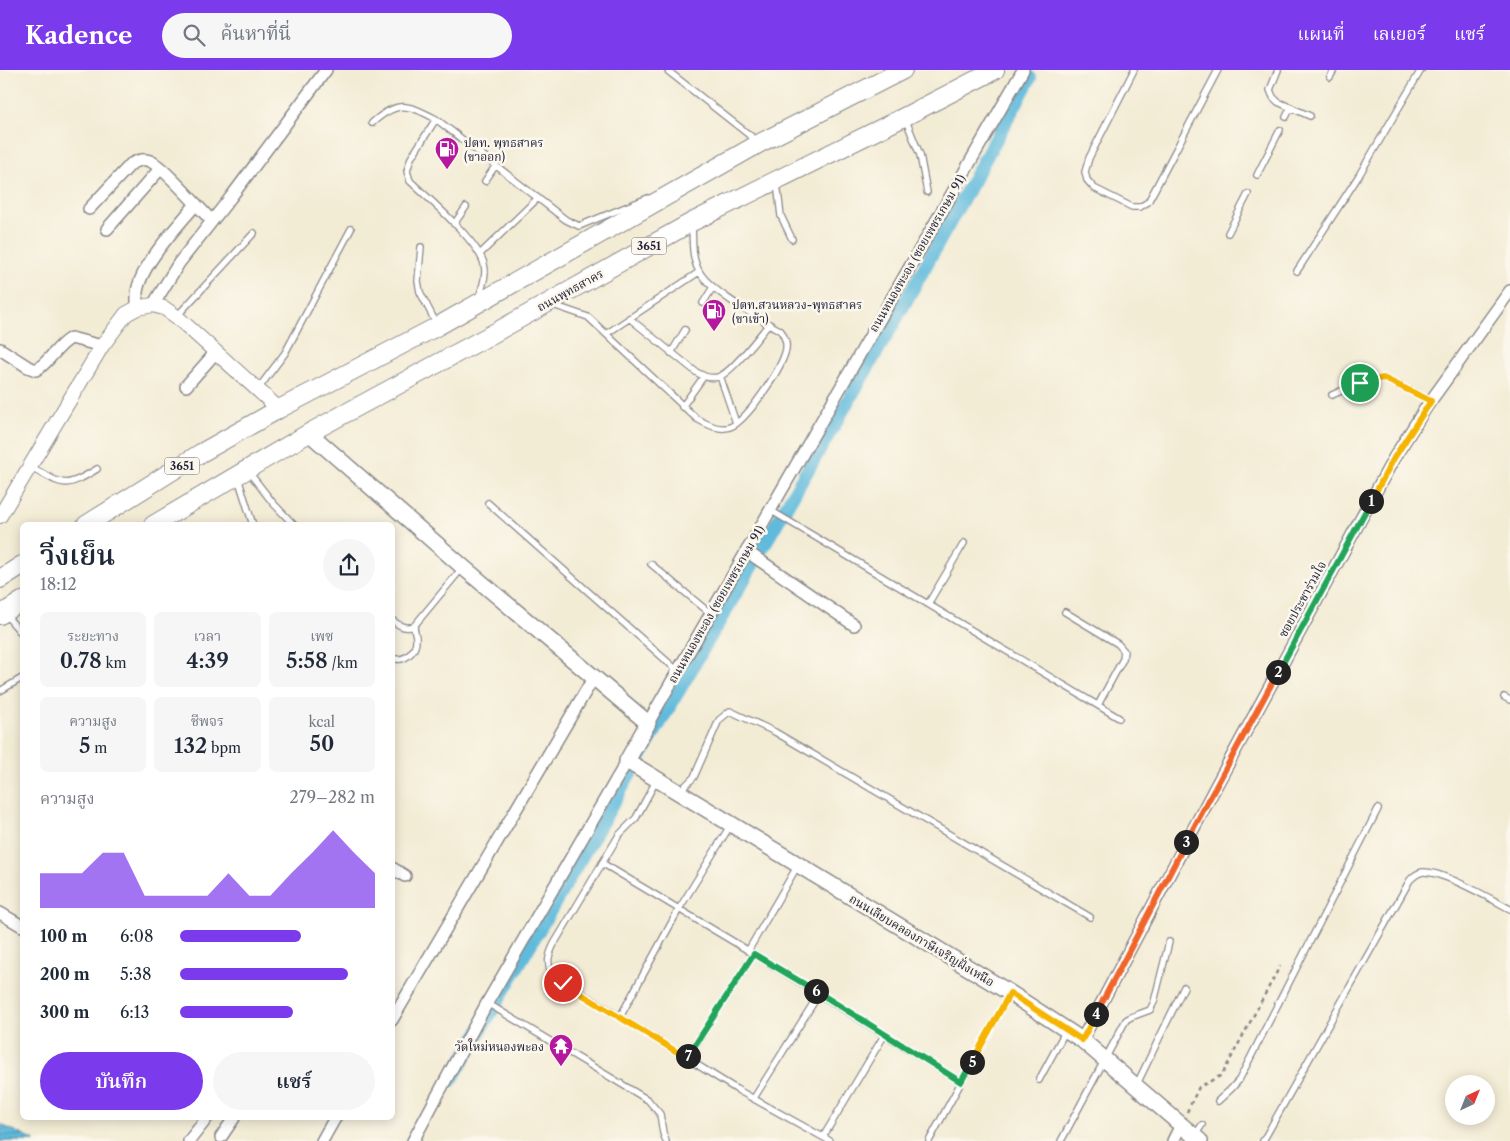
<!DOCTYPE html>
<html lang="th">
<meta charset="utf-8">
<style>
:root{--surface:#fff;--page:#f6f6f7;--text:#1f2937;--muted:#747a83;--accent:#7c3aed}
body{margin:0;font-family:"Libre Caslon Text","Noto Serif Thai",serif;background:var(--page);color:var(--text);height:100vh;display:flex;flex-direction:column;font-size:19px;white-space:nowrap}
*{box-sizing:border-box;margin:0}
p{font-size:16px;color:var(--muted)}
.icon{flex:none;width:28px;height:28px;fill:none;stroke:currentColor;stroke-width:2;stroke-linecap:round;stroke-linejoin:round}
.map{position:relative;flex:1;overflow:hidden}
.drawer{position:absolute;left:20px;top:452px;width:375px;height:598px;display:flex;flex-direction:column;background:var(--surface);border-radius:8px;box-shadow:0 2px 12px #0003}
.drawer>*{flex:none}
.needle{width:32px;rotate:43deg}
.tools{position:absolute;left:1445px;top:1005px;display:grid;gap:10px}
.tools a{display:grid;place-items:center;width:50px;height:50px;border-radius:50%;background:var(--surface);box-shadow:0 2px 12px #0003;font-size:25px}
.pin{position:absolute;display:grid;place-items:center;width:42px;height:42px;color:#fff;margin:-21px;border:2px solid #fff;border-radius:50%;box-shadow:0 1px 5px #0007}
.km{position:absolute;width:25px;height:25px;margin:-12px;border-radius:50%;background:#222;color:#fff;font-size:14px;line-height:25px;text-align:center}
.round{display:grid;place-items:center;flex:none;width:52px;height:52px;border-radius:26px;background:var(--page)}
.headline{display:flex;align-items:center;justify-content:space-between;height:85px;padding:0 20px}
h1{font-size:28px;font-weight:600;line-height:38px}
.figures{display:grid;grid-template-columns:repeat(3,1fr);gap:8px;height:85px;padding:5px 20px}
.figures div{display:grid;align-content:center;border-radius:8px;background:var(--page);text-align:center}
.figures b{font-size:21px;font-weight:600}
.figures small{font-size:14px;font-weight:400}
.figures p{font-size:14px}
.chart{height:140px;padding:10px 20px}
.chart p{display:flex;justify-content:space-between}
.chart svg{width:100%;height:90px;margin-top:5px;fill:var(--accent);opacity:.7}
.primary-button{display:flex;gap:10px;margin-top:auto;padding:10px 20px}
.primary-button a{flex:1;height:58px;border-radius:30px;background:var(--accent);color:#fff;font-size:20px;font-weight:600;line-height:58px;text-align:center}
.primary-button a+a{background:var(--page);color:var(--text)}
ul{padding:0 20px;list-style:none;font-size:16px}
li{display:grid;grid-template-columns:80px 60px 1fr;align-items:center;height:38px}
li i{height:12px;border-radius:6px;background:var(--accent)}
header{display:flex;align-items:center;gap:30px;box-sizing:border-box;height:70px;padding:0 25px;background:var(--accent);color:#fff}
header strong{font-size:24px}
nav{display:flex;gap:28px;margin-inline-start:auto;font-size:18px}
.search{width:350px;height:45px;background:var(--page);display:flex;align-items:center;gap:12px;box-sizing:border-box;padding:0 18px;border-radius:28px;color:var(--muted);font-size:19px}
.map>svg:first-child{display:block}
</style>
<header>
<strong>Kadence</strong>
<div class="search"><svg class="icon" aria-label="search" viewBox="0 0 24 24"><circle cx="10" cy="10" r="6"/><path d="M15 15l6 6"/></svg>ค้นหาที่นี่</div>
<nav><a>แผนที่</a><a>เลเยอร์</a><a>แชร์</a></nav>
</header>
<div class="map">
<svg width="1510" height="1071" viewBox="0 0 1510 1071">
<defs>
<pattern id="water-rules" width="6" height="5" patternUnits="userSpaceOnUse" patternTransform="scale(1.25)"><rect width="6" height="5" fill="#5ebadc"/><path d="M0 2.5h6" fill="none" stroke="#4d97b4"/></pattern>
</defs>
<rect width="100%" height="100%" fill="#fbf7ec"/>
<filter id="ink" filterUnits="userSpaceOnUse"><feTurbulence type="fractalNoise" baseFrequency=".02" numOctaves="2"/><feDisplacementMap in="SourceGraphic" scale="10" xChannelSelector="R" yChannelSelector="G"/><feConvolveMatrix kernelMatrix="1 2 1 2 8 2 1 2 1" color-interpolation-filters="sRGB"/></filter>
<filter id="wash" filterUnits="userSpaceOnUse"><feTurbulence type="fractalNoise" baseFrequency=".0096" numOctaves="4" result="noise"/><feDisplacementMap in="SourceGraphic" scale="20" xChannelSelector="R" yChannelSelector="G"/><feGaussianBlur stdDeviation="1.12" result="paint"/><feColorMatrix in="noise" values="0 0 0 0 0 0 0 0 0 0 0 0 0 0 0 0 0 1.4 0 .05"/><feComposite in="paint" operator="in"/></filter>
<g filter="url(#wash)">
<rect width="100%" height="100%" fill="#f3ecd5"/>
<path fill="url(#water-rules)" stroke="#406e8c" d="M 0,1054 L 35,1071 L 0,1071 Z"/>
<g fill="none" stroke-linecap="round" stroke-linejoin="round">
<path stroke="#5ebadc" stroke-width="14" d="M 451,1010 L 893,254 L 1030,8"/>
</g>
</g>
<g filter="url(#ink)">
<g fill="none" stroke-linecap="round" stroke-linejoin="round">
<defs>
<path id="service" d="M 1134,0 L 1089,88 L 1085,102 L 1087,110 L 1094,118 L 1132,137 L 1140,137 L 1148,132 L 1154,121 L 1218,0
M 1278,0 L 1270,20 L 1273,27 L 1278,32 L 1310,46
M 668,1 L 757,71
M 1330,7 L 1334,0
M 1286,47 L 1291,37
M 905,48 L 920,85 L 927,122
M 436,49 L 411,88 L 407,101 L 410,111 C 429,129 478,171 484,194 C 487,205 482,217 479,228
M 372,53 C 398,30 407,34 436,49 L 566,150 L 579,156 L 648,128
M 1257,105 L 1280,60
M 485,111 L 496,95
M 777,113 L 781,146 L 792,169
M 454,154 L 466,137
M 1228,163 L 1248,124
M 421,177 L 418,211 L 420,222 L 437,255
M 480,184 L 538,128
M 1297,201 L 1358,107 L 1421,0
M 703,233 L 713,217
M 553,235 L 588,247 L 697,349 C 707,354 718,361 730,357 C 747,351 780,300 785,283 C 788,274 785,268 781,261 C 761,249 709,221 699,201 C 691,187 693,170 692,155
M 177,246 L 254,163
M 629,248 L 696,302 C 703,306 709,309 718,307 C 732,303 759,266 769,254
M 606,264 L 699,202
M 671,283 L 685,260
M 720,306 L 736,353
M 258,319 L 285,283 L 351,159
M 1332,325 L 1359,313 L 1383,308 L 1431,331
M 682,337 L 704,306
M 31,397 C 64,415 63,420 97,399
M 248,401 L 273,433 L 294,455
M 238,408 L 253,455
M 488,433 L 678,601
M 770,440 L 1119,648
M 651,494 L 711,544
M 928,534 L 964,473
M 1065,542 L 1118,574 L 1124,581 L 1123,589 L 1098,635
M 5,544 L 22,564
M 392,550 C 400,556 404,559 414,556 L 463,497
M 392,588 C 405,593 417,581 416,568 C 416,564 414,560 414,556
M 0,621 L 22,608
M 1504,627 L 1510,630
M 656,711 L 636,748 L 619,765 L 554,874 C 548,886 547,892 551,904 L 736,1019 L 830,1071
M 679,722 L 694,707 L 719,650 L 730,641 L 775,662 L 1090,847
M 602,793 L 754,884 L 961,1012
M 748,881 L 798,795
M 487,933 L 648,1030 L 660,1044 L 663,1063 L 666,1071
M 620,947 L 679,839 L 730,756
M 687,988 L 754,884
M 1039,1010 L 1065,962
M 1137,1014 L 1184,917
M 754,1028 L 819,924
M 1218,1031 L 1231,1019 L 1239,1010 L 1378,739
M 1195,1065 L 1202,1055
M 823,1067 L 885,964
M 929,1071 L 1010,923
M 1061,1071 L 1126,950 L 1131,947 L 1150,940 L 1154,932 L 1169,872
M 1263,1071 L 1410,810 C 1414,806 1417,803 1423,802 C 1443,801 1491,829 1510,839"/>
<path id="minor" d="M 89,139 L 131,94 C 137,91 143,88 150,91 C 163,96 200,139 212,151
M 107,159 L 160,99
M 153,235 L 179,193 L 231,127 L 326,0
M 137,238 C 137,233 137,227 137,222 C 141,194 178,156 196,134
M 0,279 L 28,297 L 36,300 C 50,292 57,275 71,268 L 102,276
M 186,316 L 216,282
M 746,481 L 854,555
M 648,653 L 1023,0
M 392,798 L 405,806
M 0,843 L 22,856
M 392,950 L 594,607
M 1082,970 L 1216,716 L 1394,388 L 1427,336 L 1510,221
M 221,1067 L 234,1048
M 189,1071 L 207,1048
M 322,1071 L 335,1048
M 413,1071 L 487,933 L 627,691
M 1173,1071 L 1181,1055"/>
<path id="tertiary" d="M 0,446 L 102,276 L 126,244 L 137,238 L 153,235 L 164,238 L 177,247 L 279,339"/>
<path id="secondary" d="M 309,363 L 463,497 L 648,653 L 627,691 L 1010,923 L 1082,970 L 1200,1071"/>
<path id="primary" d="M 86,455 L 201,383 L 279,339 L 438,256 L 760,73 L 903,0
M 153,455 L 309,363 L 496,262 L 692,152 L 904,47 L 995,0
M 0,509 L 22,495
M 0,545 L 22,531"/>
</defs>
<use href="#service" stroke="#8a8788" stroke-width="8"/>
<use href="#minor" stroke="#8a8788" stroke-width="14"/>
<use href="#tertiary" stroke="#8a8788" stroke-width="16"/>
<use href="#secondary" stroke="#8a8788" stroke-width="18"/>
<use href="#primary" stroke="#8a8788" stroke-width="20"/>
<path stroke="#8a8788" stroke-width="2.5" stroke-dasharray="4 4" stroke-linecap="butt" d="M 1187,1042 L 1199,1017 L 1222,1005 L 1280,896"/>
<use href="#service" stroke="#fff" stroke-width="5.5"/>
<use href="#minor" stroke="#fff" stroke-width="11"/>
<use href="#tertiary" stroke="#fff" stroke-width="14"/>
<use href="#secondary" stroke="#fff" stroke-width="15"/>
<use href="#primary" stroke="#fff" stroke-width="18"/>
</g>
</g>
<g fill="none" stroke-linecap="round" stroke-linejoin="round" filter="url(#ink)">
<defs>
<path id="split-1" d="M 1360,313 L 1383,308 L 1431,331 L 1394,388 L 1371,431"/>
<path id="split-2" d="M 1278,602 L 1371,431"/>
<path id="split-3" d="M 1186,772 L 1278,602"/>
<path id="split-4" d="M 1096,944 L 1186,772"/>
<path id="split-5" d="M 972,992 L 1010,923 L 1082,970 L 1096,944"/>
<path id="split-6" d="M 816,921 L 961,1012 L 972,992"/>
<path id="split-7" d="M 688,986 L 754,884 L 816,921"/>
<path id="split-8" d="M 563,913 L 687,988 L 688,986"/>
</defs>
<use href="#split-1" stroke="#fff" stroke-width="10"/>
<use href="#split-2" stroke="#fff" stroke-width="10"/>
<use href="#split-3" stroke="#fff" stroke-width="10"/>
<use href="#split-4" stroke="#fff" stroke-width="10"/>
<use href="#split-5" stroke="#fff" stroke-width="10"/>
<use href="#split-6" stroke="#fff" stroke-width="10"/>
<use href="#split-7" stroke="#fff" stroke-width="10"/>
<use href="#split-8" stroke="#fff" stroke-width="10"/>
<use href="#split-1" stroke="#f5b400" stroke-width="6"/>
<use href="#split-2" stroke="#22a559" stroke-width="6"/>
<use href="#split-3" stroke="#f0652b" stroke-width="6"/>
<use href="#split-4" stroke="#f0652b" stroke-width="6"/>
<use href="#split-5" stroke="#f5b400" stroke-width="6"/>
<use href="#split-6" stroke="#22a559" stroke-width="6"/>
<use href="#split-7" stroke="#22a559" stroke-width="6"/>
<use href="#split-8" stroke="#f5b400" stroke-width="6"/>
</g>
<defs>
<symbol id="fuel-pin" viewBox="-11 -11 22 30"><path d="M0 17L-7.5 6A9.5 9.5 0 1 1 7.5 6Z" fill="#b5179e" stroke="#fbf7ec"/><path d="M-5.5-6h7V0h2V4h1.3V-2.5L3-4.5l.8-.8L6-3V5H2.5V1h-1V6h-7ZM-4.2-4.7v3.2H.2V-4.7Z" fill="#fff"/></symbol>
<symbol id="temple-pin" viewBox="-11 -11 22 30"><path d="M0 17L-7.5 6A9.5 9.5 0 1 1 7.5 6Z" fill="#b5179e" stroke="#fbf7ec"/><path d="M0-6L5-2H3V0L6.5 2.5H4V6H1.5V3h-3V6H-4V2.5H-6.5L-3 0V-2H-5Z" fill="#fff"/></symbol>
</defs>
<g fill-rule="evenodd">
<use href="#fuel-pin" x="433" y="65" width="28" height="38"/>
<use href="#fuel-pin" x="700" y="227" width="28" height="38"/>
<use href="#temple-pin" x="547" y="962" width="28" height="38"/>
</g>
<g text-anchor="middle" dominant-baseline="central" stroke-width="5" stroke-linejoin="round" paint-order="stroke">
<g fill="#fbf7ec" stroke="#636270" stroke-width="1">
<rect x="631.5" y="167.5" width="35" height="17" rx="4"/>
<rect x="164.5" y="387.5" width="35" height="17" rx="4"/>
</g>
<g font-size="11" font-weight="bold" fill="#22223b">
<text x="649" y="176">3651</text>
<text x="182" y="396">3651</text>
</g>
<g font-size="12" fill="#22223b" stroke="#fbf7ec" text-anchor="start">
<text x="464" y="72">ปตท. พุทธสาคร<tspan x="464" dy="14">(ขาออก)</tspan></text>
<text x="732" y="234">ปตท.สวนหลวง-พุทธสาคร<tspan x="732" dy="14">(ขาเข้า)</tspan></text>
<text x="544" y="976" text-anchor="end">วัดใหม่หนองพะอง</text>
</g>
<g font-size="12" fill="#22223b" stroke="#fbf7ec">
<text transform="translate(917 183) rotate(-60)">ถนนหนองพะอง (ซอยเพชรเกษม 91)</text>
<text transform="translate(570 220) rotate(-29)">ถนนพุทธสาคร</text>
<text transform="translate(1302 529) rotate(-61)">ซอยประชาร่วมใจ</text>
<text transform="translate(716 534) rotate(-60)">ถนนหนองพะอง (ซอยเพชรเกษม 91)</text>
<text transform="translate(922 870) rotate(31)">ถนนเลียบคลองภาษีเจริญฝั่งเหนือ</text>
</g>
</g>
</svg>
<div class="tools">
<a><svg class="needle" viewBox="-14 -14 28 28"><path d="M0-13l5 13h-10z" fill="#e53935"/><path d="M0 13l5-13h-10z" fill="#747a83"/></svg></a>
</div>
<div class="pin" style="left:1360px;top:313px;background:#1e9e55"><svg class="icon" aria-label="arrive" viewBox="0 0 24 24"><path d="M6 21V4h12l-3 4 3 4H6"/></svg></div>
<div class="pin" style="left:563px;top:913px;background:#d93025"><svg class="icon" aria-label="check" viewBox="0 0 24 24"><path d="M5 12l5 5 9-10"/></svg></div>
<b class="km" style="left:1371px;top:431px">1</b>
<b class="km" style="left:1278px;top:602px">2</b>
<b class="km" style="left:1186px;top:772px">3</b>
<b class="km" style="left:1096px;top:944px">4</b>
<b class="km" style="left:972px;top:992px">5</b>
<b class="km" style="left:816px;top:921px">6</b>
<b class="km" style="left:688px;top:986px">7</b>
<section class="drawer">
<div class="headline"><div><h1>วิ่งเย็น</h1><p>18:12</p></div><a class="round"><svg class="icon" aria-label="share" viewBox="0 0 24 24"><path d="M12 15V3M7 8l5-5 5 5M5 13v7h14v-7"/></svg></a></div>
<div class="figures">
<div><p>ระยะทาง</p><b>0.78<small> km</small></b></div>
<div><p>เวลา</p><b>4:39</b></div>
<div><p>เพซ</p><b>5:58<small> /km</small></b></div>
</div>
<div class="figures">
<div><p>ความสูง</p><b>5<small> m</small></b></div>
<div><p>ชีพจร</p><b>132<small> bpm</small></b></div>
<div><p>kcal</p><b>50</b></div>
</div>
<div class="chart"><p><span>ความสูง</span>279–282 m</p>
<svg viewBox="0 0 160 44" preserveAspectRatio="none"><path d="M0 44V27L10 27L20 27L30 17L40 17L50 38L60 38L70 38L80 38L90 27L100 38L110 38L120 27L130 17L140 6L150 17L160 27V44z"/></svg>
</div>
<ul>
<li><b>100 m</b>6:08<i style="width:62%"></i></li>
<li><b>200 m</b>5:38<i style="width:86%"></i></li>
<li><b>300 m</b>6:13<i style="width:58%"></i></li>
</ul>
<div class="primary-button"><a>บันทึก</a><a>แชร์</a></div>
</section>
</div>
